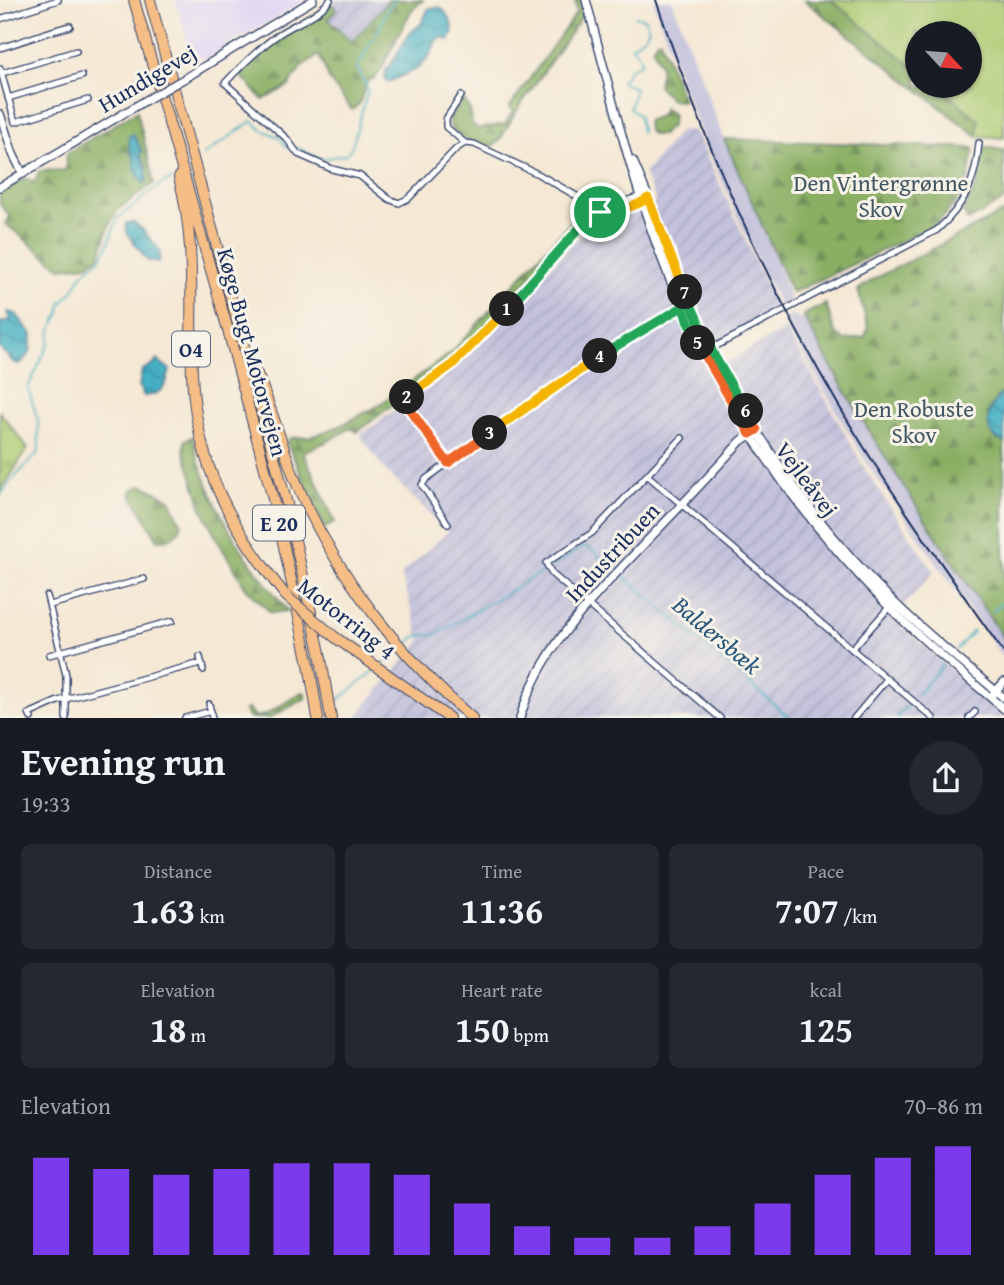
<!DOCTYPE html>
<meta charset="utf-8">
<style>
:root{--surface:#171b24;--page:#242831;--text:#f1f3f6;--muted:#9ea1a6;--accent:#7c3aed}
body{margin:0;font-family:"Gentium Book Plus",serif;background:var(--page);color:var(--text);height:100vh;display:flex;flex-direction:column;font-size:26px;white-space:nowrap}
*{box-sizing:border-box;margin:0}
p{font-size:23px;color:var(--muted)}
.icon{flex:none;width:38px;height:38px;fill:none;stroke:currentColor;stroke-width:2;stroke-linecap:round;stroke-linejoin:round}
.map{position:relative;height:718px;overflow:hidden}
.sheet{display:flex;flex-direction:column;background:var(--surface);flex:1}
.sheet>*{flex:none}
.needle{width:46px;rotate:116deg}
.tools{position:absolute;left:905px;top:21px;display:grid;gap:14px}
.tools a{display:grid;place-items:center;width:77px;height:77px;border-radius:50%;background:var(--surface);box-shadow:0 2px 5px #0004;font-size:35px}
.pin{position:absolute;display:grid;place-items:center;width:60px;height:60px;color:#fff;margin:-30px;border:4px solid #fff;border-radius:50%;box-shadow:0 2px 7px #0007}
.km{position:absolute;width:35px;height:35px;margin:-18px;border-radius:50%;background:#222;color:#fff;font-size:19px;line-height:35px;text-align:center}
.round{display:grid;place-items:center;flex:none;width:74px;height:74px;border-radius:37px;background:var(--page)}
.headline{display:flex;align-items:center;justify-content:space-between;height:119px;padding:0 21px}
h1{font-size:38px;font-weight:800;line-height:52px}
.metrics{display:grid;grid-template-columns:repeat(3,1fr);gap:10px;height:119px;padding:7px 21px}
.metrics div{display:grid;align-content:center;border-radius:10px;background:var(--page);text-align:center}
.metrics b{font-size:35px;font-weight:800}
.metrics small{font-size:19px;font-weight:400}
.metrics p{font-size:19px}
.chart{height:196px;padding:14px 21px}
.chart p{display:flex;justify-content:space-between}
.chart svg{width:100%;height:126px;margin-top:7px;stroke:var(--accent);stroke-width:6}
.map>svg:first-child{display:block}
</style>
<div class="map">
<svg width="1004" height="718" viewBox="0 0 1004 718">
<defs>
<pattern id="industrial-furrows" width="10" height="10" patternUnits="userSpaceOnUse" patternTransform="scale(1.75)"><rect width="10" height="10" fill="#c3c1db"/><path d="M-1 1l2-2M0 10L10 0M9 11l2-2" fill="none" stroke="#a7a6be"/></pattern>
<pattern id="grass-tufts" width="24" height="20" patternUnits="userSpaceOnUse" patternTransform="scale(1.75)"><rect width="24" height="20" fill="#adcb72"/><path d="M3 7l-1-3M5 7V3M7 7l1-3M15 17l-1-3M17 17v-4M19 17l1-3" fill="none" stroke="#8ca561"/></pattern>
<pattern id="forest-firs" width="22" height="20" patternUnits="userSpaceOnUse" patternTransform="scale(1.75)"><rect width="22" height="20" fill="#8aaf64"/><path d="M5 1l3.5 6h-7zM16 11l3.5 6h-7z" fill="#708f56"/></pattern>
<pattern id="water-waves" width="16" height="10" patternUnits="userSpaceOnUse" patternTransform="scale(1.75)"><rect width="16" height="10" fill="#45b0c3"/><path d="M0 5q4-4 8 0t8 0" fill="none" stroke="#3990a2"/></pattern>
</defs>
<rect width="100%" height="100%" fill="#f7f3e8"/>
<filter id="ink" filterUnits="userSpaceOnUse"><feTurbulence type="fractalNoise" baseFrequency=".0143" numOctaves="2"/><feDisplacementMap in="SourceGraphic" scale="14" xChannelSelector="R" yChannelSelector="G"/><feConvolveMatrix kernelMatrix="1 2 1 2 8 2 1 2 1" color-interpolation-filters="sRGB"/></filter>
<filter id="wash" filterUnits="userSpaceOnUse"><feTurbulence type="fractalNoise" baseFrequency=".00686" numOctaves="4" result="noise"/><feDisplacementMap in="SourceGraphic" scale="28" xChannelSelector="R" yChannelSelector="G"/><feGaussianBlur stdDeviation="1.57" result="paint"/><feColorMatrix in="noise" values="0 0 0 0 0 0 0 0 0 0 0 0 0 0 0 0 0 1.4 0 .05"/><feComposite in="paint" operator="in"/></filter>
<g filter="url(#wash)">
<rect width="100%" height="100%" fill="#f5e8d4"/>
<path fill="#ded5f5" d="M 176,0 L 306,0 L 204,59 L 189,49 Z"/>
<path fill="url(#industrial-furrows)" d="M 335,0 L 389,0 L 352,42 L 327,19 L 337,9 L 331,4 Z
M 681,130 L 695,131 L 778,310 L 698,352 L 707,373 L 786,329 L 868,474 L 934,572 L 893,618 L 1004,718 L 358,718 L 358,714 L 421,641 L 401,574 L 448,532 L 386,471 L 360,435 L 441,378 L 469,355 L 574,241 L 606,217 L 656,202 L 644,173 Z"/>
<path fill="#c3c1db" d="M 653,0 L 672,0 L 724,139 L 782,275 L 790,299 L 789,305 L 784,308 L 778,306 L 778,301 L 758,262 L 708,150 L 683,88 Z
M 793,314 L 807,322 L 835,375 L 868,429 L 1004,639 L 1004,659 L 867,464 L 785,323 L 788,317 Z"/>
<path fill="url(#grass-tufts)" stroke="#647d68" stroke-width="2" d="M 0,412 L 28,448 L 0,492 Z"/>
<path fill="url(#forest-firs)" stroke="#526f61" stroke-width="2" d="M 389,0 L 423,0 L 411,11 L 379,73 L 374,79 L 368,80 L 359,104 L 352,110 L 330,81 L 319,55 L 302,66 L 289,86 L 263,100 L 238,72 L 272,44 L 331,4 L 337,9 L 328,19 L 352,42 Z
M 575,0 L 581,0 L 584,13 L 516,112 L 499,141 L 490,148 C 475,143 454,138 448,122 L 459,103 L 464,100 L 471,112 L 471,123 L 478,129 L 505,124 L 513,111 L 509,108 L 577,12 Z
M 804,0 L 831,0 L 917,70 L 917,86 L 937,86 L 980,121 L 977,136 Z
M 660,39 L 683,100 L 680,101 L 670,99 L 658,85 L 661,67 L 653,48 L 656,41 Z
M 664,108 L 673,115 L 671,126 L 662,135 L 652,135 L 648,131 L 647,121 L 660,116 Z
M 137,111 L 154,183 L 118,209 L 110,223 L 100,255 L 88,265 L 60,268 L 5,223 L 10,217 L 0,204 L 0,191 L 25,178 L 35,183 L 39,171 L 65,170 L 67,153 Z
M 724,139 L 974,148 L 968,179 L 956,203 L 934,226 L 792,293 Z
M 984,147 L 1004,150 L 1004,200 L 968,221 L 963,211 L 977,185 Z
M 585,206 L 592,211 L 461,353 L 357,432 L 351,428 L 328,441 L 303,452 L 335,522 L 325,528 L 287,443 L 290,438 L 310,437 L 340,426 L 376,407 L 452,352 Z
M 1002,213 L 1004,219 L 1004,392 L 996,398 L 996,439 L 1004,442 L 1004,639 C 934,533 862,427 803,315 L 826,304 L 835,333 L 844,340 L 865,337 L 868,328 L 858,290 L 874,279 Z
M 192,437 C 208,504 244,559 288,611 L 271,613 L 246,588 L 218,541 L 201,506 L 184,450 L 185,440 Z
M 142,485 L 170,499 L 182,525 C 177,535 170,541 158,540 L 131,494 L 132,490 Z
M 302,692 L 305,693 L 306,698 L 270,718 L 248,718 L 245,710 L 248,709 L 256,717 L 265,715 Z"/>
<path fill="#adcb72" stroke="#647d68" stroke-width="2" d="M 831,0 L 1004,0 L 1004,138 L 977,136 L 979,120 L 937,86 L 970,86 L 970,33 L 917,33 L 917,70 Z"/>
<path fill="url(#water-waves)" stroke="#307090" stroke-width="2" d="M 440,7 C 449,15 459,32 448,40 L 443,37 L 437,39 C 427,69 415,70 388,82 L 385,80 L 386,70 L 393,61 L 409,34 L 421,24 L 429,8 Z
M 133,134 L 142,151 L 140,156 C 146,161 148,175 146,182 L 143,183 L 134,168 L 134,156 L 130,152 L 129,136 Z
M 133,222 L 142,229 L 160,251 L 159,262 L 147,260 L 127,233 L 126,223 Z
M 8,312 L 16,314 L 32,334 L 30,353 L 20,364 L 13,362 L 0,348 L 0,323 L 11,320 Z
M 158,360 L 170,370 C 166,386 162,395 144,396 L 139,387 L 142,370 L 152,366 Z
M 1004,392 L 1004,442 C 980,432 986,405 1004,392 Z"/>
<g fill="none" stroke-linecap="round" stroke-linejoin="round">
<path stroke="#45b0c3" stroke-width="2" d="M 635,16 L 645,19 L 649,29 L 644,37 L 632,46 L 640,57 L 641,63 L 630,69 L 621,82 L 635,88 L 630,108 L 639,116 L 641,132
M 297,148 L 322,159 L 347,154 L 352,146 L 368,90 L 357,67 L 379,29 L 387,10 L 395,0
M 204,155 L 252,121 L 262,130 L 279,137 L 287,147 L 292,148
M 0,496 L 11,481 L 39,452 L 38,421 L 28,388 L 49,343 L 51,330 L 60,313 L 61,304 L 74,290 L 82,274 L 100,259 L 107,248 L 117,219 L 158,186 L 172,179
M 554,565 L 583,547 L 588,547 L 612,567
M 623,576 L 790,718
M 993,611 L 1004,601
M 408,643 L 417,636 L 437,634 L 542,572
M 957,649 L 973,631
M 383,664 L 398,652
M 917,695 L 942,665
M 336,702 L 373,672
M 897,718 L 907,706"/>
</g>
</g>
<g filter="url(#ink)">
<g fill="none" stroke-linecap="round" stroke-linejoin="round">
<defs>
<path id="minor" d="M 330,0 C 318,16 295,23 279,34 C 259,48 242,65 225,83 L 287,139 L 298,154 L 332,169 L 360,176 L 389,199 L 399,203 L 409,198 L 456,149 L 465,143 L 474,144 L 538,174 L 594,206 L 600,212
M 0,19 L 58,0
M 0,48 C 24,41 46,32 70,26
M 0,68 L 15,122 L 88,100
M 2,73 L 76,51
M 461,96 L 446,119 L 446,127 L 465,143
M 8,98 L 82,76
M 641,196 L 607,207 L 585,223 L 466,352 L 403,400 L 448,463 L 608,350 L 689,304
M 601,212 L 609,212 L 642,202
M 703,353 L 937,230 C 965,205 976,180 979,143
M 682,438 L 592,533 L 546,563 L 552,574 L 720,718
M 448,463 L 426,479 L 422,485 L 448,524
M 647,475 L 933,718
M 47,596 L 66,675 L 66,718
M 50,605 L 144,579
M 852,649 L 892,604
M 49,655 L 172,621
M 200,657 L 203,670
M 209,704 L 212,718
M 31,718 L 29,714 L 58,701 L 201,663
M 185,718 L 211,711
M 854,718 L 887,679
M 969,718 L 975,712"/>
<path id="tertiary" d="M 586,0 C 609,85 629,172 660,254 C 709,386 790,507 889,607 C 925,643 965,676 1004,709
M 187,77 L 313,0
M 0,114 L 13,154 L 23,174
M 633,161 C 662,226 682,294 715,357 C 761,447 823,534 896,604 C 930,637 968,667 1004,698
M 0,187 L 148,99
M 993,694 L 1004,682
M 520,718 C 541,646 596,595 646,542 C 678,509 710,475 741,441 L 754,432"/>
<path id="motorway" d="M 134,0 L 228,330 L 277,514 L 309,664 L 318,718
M 150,0 L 287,504 L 320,653 L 331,718
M 179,177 C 197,246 189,305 192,374 C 196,466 230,526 286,596
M 257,374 C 273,411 283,451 299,489 C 338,577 400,656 472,718
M 336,638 L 449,718"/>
</defs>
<use href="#minor" stroke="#3c4b70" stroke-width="8"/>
<use href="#tertiary" stroke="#3c4b70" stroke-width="10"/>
<use href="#motorway" stroke="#3c4b70" stroke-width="12"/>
<use href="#minor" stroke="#fff" stroke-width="5"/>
<use href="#tertiary" stroke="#fff" stroke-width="7"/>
<use href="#motorway" stroke="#f6be87" stroke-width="10"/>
<path stroke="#1b2f5e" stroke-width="2" d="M 656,0 C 703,141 763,277 839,406 C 889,491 947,572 1004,653"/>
<defs>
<path id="tertiary-bridge" d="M 148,99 L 187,77"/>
<path id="motorway-bridge" d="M 286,596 L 336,638"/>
</defs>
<use href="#tertiary-bridge" stroke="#3c4b70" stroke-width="10" stroke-linecap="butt"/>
<use href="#motorway-bridge" stroke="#3c4b70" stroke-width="12" stroke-linecap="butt"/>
<use href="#tertiary-bridge" stroke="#fff" stroke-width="7"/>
<use href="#motorway-bridge" stroke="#f6be87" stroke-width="10"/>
</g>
</g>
<g fill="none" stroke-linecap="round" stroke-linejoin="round" filter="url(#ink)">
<defs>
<path id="split-1" d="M 507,309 L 584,223 L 600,212"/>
<path id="split-2" d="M 407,397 L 453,364 L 507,309"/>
<path id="split-3" d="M 407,397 L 403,400 L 448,463 L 490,433"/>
<path id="split-4" d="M 490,433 L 600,356"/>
<path id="split-5" d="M 600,356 L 682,307 L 698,343"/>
<path id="split-6" d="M 698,343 L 750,434 L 757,430 L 746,411"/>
<path id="split-7" d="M 685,292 L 714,355 L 746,411"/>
<path id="split-8" d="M 600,212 C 615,212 636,207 648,198 L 685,292"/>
</defs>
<use href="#split-1" stroke="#fff" stroke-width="14"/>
<use href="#split-2" stroke="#fff" stroke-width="14"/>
<use href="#split-3" stroke="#fff" stroke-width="14"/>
<use href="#split-4" stroke="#fff" stroke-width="14"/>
<use href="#split-5" stroke="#fff" stroke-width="14"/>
<use href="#split-6" stroke="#fff" stroke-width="14"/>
<use href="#split-7" stroke="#fff" stroke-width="14"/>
<use href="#split-8" stroke="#fff" stroke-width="14"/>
<use href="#split-1" stroke="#22a559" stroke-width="9"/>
<use href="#split-2" stroke="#f5b400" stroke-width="9"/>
<use href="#split-3" stroke="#f0652b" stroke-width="9"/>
<use href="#split-4" stroke="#f5b400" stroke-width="9"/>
<use href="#split-5" stroke="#22a559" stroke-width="9"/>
<use href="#split-6" stroke="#f0652b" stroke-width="9"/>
<use href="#split-7" stroke="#22a559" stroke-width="9"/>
<use href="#split-8" stroke="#f5b400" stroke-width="9"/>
</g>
<g text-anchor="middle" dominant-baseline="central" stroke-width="6" stroke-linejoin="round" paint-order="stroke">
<g fill="#f7f3e8" stroke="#5d6a87" stroke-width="2">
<rect x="172" y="331.5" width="38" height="35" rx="5"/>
<rect x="253" y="505.5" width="52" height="35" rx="5"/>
</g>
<g font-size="21" font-weight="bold" fill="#1b2f5e">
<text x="191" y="349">O4</text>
<text x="279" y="523">E 20</text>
</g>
<g font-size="23" fill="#1b2f5e" stroke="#f7f3e8">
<text transform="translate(147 78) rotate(-31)">Hundigevej</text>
<text transform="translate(253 352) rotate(75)">Køge Bugt Motorvejen</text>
<text transform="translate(807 479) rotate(53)">Vejleåvej</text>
<text transform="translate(612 552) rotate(-47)">Industribuen</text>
<text transform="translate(347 618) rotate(38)">Motorring 4</text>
</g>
<g font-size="23" fill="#405663" stroke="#f7f3e8">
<text x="881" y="182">Den Vintergrønne<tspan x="881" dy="26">Skov</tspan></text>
<text x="914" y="408">Den Robuste<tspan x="914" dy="26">Skov</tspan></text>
</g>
<g font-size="24" font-style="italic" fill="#28567c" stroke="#f7f3e8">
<text transform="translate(717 635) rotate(40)">Baldersbæk</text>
</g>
</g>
</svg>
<div class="tools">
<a><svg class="needle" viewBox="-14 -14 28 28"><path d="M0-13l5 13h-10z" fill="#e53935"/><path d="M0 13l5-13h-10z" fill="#9ea1a6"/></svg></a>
</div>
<div class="pin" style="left:600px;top:212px;background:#1e9e55"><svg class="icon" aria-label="arrive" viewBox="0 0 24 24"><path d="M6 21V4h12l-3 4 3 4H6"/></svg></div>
<b class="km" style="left:507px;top:309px">1</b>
<b class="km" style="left:407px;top:397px">2</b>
<b class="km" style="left:490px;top:433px">3</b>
<b class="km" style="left:600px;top:356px">4</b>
<b class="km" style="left:698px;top:343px">5</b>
<b class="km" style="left:746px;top:411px">6</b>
<b class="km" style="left:685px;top:292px">7</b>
</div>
<section class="sheet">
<div class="headline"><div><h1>Evening run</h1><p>19:33</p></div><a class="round"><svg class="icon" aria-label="share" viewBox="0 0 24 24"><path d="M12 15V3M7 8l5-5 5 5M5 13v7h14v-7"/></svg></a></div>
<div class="metrics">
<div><p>Distance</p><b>1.63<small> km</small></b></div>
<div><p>Time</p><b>11:36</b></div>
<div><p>Pace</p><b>7:07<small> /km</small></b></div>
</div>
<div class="metrics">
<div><p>Elevation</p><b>18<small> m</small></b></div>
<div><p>Heart rate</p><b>150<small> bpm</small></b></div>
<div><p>kcal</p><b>125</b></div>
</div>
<div class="chart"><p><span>Elevation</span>70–86 m</p>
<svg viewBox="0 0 160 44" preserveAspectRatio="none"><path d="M5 44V10M15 44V14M25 44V16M35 44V14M45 44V12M55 44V12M65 44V16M75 44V26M85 44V34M95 44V38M105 44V38M115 44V34M125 44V26M135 44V16M145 44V10M155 44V6"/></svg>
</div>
</section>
